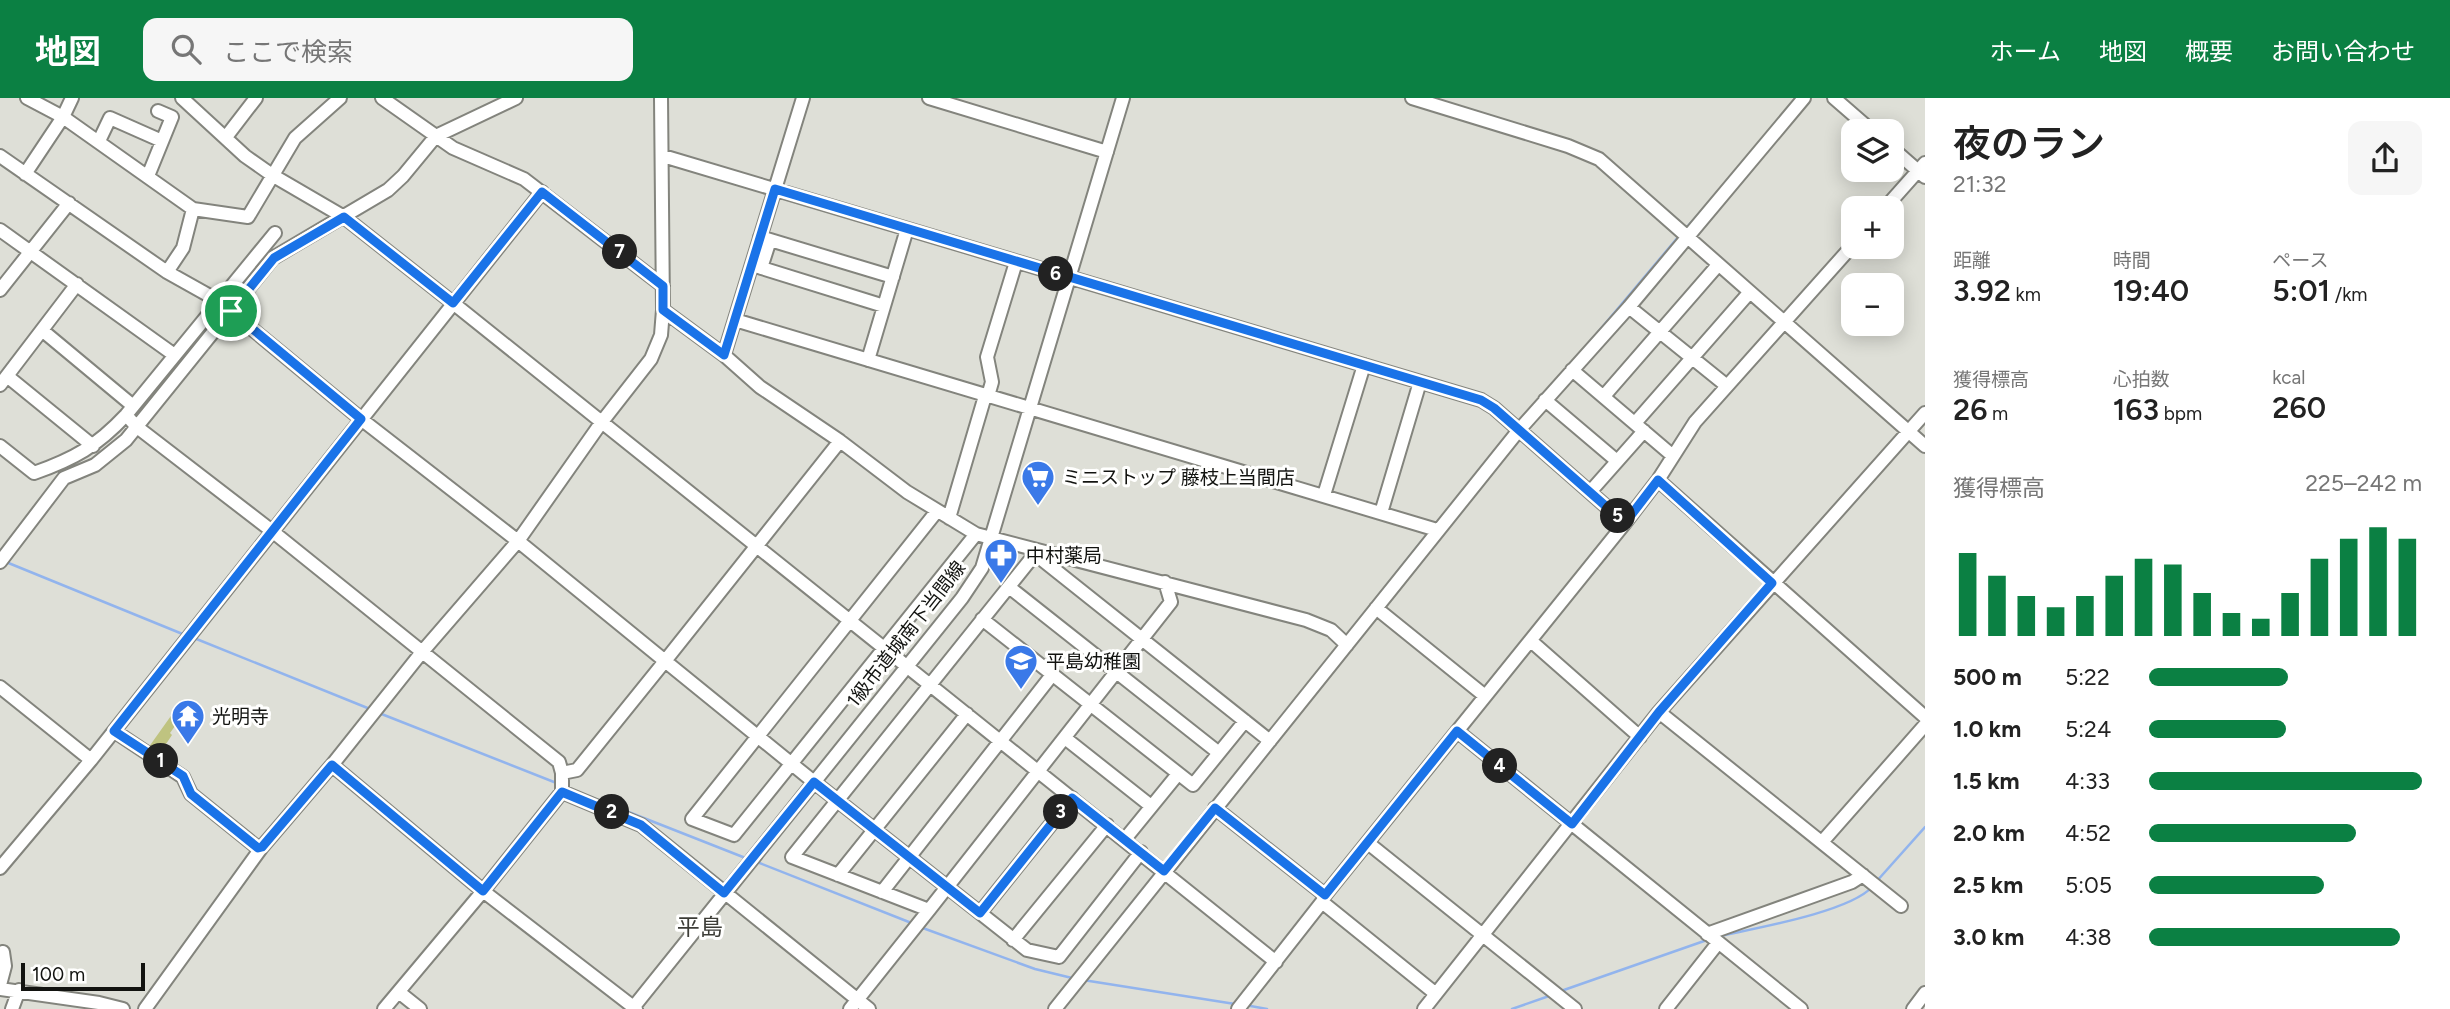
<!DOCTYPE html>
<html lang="ja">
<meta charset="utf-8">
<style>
:root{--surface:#fff;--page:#f6f6f6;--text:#222;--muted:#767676;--accent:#0b8043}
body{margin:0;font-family:Figtree,"Noto Sans JP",sans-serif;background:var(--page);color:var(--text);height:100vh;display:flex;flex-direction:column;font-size:26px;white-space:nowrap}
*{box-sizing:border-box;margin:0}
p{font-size:23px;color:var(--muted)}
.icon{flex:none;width:38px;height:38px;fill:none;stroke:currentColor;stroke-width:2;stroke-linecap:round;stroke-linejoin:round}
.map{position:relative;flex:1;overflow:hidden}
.drawer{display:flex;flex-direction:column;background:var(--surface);width:525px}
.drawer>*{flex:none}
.fabs{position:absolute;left:1841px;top:21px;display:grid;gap:14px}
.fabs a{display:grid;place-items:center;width:63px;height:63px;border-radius:14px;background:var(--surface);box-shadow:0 4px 18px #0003;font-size:35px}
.scale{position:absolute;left:21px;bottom:18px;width:124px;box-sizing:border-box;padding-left:7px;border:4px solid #121310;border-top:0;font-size:19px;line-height:24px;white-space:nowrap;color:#121310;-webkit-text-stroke:5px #fffffe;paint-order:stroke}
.pin{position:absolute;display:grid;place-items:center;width:60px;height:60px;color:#fff;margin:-30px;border:4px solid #fff;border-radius:50%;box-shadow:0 2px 7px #0007}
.km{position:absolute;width:35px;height:35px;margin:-18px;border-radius:50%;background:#222;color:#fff;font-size:19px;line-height:35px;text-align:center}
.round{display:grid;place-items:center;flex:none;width:74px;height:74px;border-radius:14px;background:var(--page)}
.overview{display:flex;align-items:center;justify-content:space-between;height:119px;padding:0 28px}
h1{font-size:38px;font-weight:600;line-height:52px}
.figures{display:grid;grid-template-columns:repeat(3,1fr);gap:10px;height:119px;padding:7px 28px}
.figures div{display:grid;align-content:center}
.figures b{font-size:30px;font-weight:600}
.figures small{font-size:19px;font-weight:400}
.figures p{font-size:19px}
.chart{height:196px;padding:14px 28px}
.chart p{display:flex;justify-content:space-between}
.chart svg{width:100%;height:126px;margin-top:7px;stroke:var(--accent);stroke-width:6}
ul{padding:0 28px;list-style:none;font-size:23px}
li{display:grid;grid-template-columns:112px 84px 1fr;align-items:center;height:52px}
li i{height:18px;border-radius:9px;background:var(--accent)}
header{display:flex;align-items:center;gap:42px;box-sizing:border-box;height:98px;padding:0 35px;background:var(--accent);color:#fff}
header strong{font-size:33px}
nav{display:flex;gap:38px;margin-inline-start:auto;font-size:24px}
.search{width:490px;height:63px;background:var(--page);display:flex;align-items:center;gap:18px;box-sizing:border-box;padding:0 24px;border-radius:14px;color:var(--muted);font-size:26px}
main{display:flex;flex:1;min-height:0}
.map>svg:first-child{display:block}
</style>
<header>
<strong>地図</strong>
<div class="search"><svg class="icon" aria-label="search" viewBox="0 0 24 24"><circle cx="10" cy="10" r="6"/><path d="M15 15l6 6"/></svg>ここで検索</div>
<nav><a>ホーム</a><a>地図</a><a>概要</a><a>お問い合わせ</a></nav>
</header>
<main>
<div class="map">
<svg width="1925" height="911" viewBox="0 0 1925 911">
<rect width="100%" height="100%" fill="#dedfd7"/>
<path fill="#bfc380" d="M 173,615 L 180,621 L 170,635 L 172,637 L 164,649 L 167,654 L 161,663 L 146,653 Z"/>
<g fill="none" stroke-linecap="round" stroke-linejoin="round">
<path stroke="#92b4ed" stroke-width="2.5" d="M 1685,131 L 1700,115
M 1588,246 L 1679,138
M 1435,427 L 1490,359
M 6,464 L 185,537
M 1347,537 L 1429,434
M 194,540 L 370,611
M 379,615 L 559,686
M 565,689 L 748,761
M 757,764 L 914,826
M 1876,784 L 1925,729
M 920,829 L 1035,871 L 1072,880
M 1720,838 C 1756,830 1849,814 1872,789
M 1083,882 L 1235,906
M 1561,893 L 1707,842
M 1245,907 L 1267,911
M 1512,911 L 1552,897"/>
<defs>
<path id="minor" d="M 27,0 L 63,19 L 193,111 L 248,119 L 295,40 L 340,0
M 182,0 L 245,58 L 272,77 L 344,119 L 453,205 L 1276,864
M 382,0 L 453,50 L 524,81 L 663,188
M 929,0 L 1107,54
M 1412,0 L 1568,48 L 1599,61 L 1925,348
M 1834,0 L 1872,33
M 226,39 L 256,0
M 99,43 L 110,20 L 162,43
M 1892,50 L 1925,79
M 0,58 L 167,174 L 217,202 L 361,321 L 518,443 L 665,563 L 577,672 L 562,675
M 663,58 L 1481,302 L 1494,310 L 1625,425
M 25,76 L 63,19 L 72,0
M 148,78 L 172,19 L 158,13
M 1885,110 L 1925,65
M 0,132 L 173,256
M 760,139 L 893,179
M 752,167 L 884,208
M 761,170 L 770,142
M 167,174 L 183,150 L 193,111
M 0,192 L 69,105
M 1629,209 L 1727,288
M 663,212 L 724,257 L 760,289 L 840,343 L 907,394 L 976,436 L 1306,522 L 1331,532 L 1347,547
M 735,222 L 1437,432
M 43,233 L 132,307
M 724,257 L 803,0
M 868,262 L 907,131
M 1572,272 L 1673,358
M 7,278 L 93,348
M 0,287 L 77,186
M 988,298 L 992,284 L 987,259 L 1016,164
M 1604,298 L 1718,167
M 1545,302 L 1617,363
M 126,317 L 137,329 L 272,433 L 559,664 L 562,675 L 562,694 L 483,793 L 384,911
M 1635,325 L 1749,195
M 840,343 L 665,563 L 814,684 L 1027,852 L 1059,859 L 1141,754
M 0,348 L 34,375 C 74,361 97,348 126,317 L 275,135
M 1658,382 L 1925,619
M 1590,394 L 1644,333
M 1324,397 L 1364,267
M 937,413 L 692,721 L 734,737 L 976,436
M 1381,415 L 1420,284
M 949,420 L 985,298
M 1037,452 L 1035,456 L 1270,643
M 1035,456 L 792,759 L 929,812 L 1171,504 L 1165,484
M 0,464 L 64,380 L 95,367 L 126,342 L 273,160 L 388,92 L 403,78 L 436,38 L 516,0
M 1009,489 L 1219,655
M 1376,510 L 1485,598
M 982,521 L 1193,687 L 1245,623
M 1531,543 L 1640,639
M 0,589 L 91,662
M 1659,614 L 1901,808
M 114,633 L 183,679 L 191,696 L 258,750 L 262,749
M 1457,633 L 1801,911
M 1065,640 L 1151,708
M 332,667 L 483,793 L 636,911
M 562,694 L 641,727 L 869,911
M 1215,710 L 1325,797
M 1125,741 L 1178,676
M 1822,744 L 1925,627
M 1368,745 L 1575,911
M 0,770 L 91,662 L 542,94
M 838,777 L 967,616
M 882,794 L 1052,577
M 1322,804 L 1436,896
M 980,815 L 1072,700
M 1707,836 L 1852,784 L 1863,777
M 1013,842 L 1107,727
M 0,887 L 5,868 L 3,854
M 0,891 L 99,905 L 123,911
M 400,895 L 420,911
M 12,911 L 19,892
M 145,911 L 262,749 L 332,667 L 422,554 L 518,443 L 601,325 L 651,261 L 661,237 L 663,212 L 661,0
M 632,911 L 962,500 L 982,470 L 1123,0
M 850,911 L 929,812
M 1055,911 L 1519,332 L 1629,209 L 1804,0
M 1238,911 L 1322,804 L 1325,797 L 1625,425 L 1658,382 L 1695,324 L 1853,147
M 1424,911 L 1659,614 L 1925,315
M 1666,911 L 1718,845
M 1913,911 L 1925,895"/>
</defs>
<use href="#minor" stroke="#83847d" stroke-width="16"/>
<use href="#minor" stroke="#fff" stroke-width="12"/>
</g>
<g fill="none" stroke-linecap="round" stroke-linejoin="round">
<defs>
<path id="route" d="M 775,91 L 1481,302 L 1494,310 L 1625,425 L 1658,382 L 1772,485 L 1659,614 L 1572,726 L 1457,633 L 1325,797 L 1215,710 L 1164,773 L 1072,700 L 980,815 L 814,684 L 724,795 L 641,727 L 562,694 L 483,793 L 332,667 L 262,749 L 258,750 L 191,696 L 183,678 L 114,633 L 361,321 L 231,213 L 274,160 L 344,119 L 453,205 L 542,94 L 663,188 L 663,212 L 724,257 Z"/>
</defs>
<use href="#route" stroke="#fff" stroke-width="14"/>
<use href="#route" stroke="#1a73e8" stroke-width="9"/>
</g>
<defs>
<symbol id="supermarket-pin" viewBox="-11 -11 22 30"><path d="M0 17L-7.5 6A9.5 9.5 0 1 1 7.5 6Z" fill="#3a79e8" stroke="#fffffe"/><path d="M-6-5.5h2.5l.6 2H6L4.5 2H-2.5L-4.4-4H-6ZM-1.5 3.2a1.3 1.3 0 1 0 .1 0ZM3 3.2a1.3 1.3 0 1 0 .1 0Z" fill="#fff"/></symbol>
<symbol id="pharmacy-pin" viewBox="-11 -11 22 30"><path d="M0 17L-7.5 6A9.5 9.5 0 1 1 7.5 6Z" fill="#3a79e8" stroke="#fffffe"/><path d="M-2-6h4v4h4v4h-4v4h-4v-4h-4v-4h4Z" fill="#fff"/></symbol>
<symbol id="school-pin" viewBox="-11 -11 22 30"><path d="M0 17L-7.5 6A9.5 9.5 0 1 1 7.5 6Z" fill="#3a79e8" stroke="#fffffe"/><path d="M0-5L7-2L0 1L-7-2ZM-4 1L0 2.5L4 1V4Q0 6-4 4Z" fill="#fff"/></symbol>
<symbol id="temple-pin" viewBox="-11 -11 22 30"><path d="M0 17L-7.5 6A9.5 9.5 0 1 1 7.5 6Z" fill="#3a79e8" stroke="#fffffe"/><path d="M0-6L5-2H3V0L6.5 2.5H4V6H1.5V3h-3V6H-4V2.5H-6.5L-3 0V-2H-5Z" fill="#fff"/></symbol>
</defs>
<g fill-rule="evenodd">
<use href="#supermarket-pin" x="1019" y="360" width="38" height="52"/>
<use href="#pharmacy-pin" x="982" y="438" width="38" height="52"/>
<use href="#school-pin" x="1002" y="544" width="38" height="52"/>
<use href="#temple-pin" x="169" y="599" width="38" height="52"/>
</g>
<g text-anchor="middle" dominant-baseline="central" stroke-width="6" stroke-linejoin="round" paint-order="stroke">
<g font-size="19" fill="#121310" stroke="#fffffe" text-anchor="start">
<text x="1062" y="379">ミニストップ 藤枝上当間店</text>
<text x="1026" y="457">中村薬局</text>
<text x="1046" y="563">平島幼稚園</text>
<text x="212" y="618">光明寺</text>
</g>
<g font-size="19" fill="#121310" stroke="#fffffe">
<text transform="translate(906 536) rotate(-52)">1級市道城南下当間線</text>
</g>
<g font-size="23" fill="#3d3d37" stroke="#fffffe">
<text x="700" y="829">平島</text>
</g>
</g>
</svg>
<div class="fabs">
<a><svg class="icon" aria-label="layers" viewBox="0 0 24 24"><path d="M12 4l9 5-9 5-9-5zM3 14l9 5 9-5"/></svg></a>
<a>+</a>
<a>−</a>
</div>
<div class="scale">100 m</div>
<div class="pin" style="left:231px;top:213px;background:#1e9e55"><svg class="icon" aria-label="arrive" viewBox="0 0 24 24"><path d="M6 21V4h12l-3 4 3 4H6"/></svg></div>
<b class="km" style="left:161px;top:663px">1</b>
<b class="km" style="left:612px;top:714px">2</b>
<b class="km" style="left:1061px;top:714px">3</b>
<b class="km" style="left:1500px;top:668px">4</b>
<b class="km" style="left:1618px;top:418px">5</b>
<b class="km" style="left:1056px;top:176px">6</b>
<b class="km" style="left:620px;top:154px">7</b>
</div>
<section class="drawer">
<div class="overview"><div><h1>夜のラン</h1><p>21:32</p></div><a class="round"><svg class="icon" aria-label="share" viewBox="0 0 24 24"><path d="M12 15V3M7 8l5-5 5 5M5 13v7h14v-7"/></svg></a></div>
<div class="figures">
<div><p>距離</p><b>3.92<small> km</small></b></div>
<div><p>時間</p><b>19:40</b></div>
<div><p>ペース</p><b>5:01<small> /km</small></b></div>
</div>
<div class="figures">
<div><p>獲得標高</p><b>26<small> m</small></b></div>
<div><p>心拍数</p><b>163<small> bpm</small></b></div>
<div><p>kcal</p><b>260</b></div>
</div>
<div class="chart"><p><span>獲得標高</span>225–242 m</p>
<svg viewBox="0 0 160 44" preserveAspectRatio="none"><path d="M5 44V15M15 44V23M25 44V30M35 44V34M45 44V30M55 44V23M65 44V17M75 44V19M85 44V29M95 44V36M105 44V38M115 44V29M125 44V17M135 44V10M145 44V6M155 44V10"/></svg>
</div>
<ul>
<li><b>500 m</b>5:22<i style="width:51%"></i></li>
<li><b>1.0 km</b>5:24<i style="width:50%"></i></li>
<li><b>1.5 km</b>4:33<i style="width:100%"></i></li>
<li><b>2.0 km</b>4:52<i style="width:76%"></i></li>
<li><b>2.5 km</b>5:05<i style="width:64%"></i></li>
<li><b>3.0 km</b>4:38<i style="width:92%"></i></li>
</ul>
</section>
</main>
